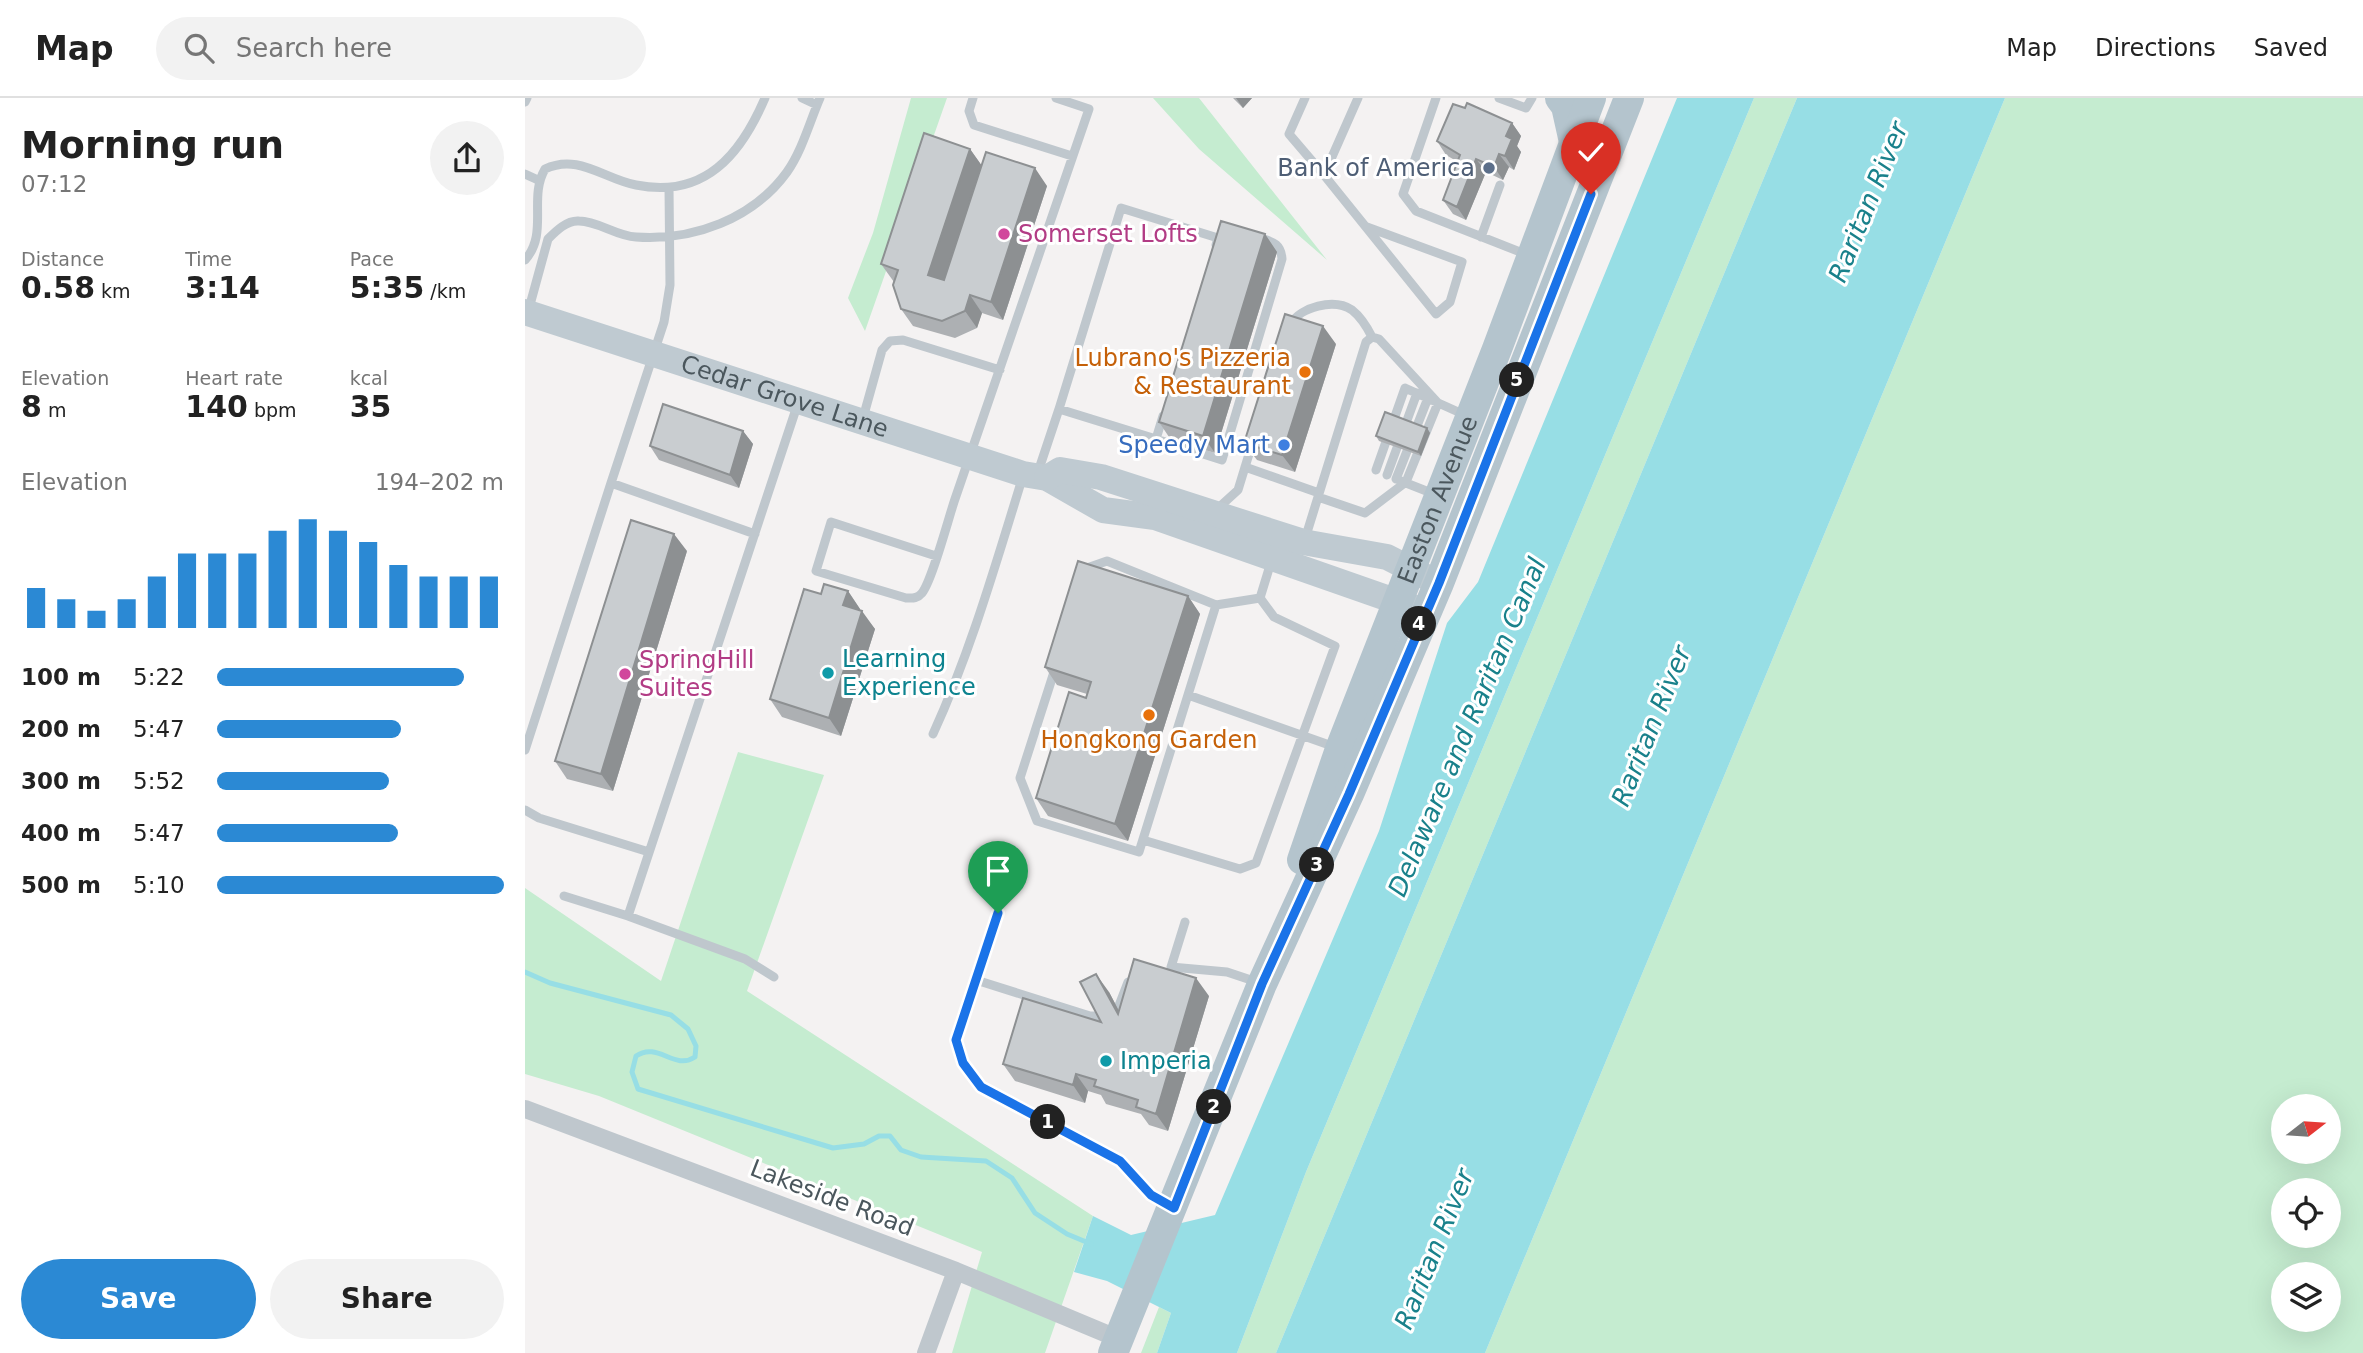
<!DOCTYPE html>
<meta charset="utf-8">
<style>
:root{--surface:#fff;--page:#f2f2f2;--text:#222;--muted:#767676;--line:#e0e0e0;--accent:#2b89d4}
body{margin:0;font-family:"DejaVu Sans",sans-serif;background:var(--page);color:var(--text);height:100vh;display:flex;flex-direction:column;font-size:26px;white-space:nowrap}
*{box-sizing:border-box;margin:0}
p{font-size:23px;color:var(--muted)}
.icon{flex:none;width:38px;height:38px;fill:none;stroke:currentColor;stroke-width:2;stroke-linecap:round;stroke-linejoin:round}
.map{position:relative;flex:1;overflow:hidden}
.side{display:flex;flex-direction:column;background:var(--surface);width:525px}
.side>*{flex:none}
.needle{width:46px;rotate:73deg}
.tools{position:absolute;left:1746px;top:996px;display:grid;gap:14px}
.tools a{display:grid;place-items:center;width:70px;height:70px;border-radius:50%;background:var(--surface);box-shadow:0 7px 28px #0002;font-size:35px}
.pin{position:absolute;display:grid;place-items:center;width:60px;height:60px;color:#fff;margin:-72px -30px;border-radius:50% 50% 50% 0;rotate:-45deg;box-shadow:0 0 7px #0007}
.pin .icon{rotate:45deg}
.km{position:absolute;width:35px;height:35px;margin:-18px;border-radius:50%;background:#222;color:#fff;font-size:19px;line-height:35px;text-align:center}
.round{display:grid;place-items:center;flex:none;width:74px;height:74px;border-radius:37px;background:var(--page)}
.headline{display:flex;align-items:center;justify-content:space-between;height:119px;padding:0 21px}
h1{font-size:38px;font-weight:700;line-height:52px}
.stats{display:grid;grid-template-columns:repeat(3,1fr);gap:10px;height:119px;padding:7px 21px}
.stats div{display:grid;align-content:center}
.stats b{font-size:30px;font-weight:700}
.stats small{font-size:19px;font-weight:400}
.stats p{font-size:19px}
.chart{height:196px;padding:14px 21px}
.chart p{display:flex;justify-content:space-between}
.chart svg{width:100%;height:126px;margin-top:7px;stroke:var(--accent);stroke-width:6}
.primary-button{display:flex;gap:14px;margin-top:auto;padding:14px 21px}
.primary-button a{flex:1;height:80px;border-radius:42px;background:var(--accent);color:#fff;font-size:28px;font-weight:700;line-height:80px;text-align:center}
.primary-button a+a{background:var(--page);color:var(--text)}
ul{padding:0 21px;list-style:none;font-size:23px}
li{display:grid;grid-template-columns:112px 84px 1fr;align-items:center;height:52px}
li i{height:18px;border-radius:9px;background:var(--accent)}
header{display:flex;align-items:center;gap:42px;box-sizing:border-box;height:98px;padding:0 35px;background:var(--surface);border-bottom:2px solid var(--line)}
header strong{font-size:33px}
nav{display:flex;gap:38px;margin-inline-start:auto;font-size:24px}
.search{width:490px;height:63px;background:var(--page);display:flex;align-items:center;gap:18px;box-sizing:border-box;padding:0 24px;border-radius:38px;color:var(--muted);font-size:26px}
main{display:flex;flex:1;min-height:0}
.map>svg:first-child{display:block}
</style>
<header>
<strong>Map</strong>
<div class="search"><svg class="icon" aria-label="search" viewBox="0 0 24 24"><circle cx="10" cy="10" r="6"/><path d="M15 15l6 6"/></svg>Search here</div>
<nav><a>Map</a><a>Directions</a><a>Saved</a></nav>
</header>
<main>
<section class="side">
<div class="headline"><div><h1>Morning run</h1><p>07:12</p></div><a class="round"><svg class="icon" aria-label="share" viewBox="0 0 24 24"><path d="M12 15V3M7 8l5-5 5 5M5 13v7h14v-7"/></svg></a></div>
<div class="stats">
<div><p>Distance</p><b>0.58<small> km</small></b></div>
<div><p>Time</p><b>3:14</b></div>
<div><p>Pace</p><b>5:35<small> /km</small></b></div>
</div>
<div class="stats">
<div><p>Elevation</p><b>8<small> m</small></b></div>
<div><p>Heart rate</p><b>140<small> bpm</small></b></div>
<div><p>kcal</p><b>35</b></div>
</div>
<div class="chart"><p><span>Elevation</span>194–202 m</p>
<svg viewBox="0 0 160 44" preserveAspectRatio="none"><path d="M5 44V30M15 44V34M25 44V38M35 44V34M45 44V26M55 44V18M65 44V18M75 44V18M85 44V10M95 44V6M105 44V10M115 44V14M125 44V22M135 44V26M145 44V26M155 44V26"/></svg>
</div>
<ul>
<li><b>100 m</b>5:22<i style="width:86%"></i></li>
<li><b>200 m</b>5:47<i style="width:64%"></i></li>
<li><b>300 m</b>5:52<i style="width:60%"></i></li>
<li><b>400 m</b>5:47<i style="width:63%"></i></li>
<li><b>500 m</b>5:10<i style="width:100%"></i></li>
</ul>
<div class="primary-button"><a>Save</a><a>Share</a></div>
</section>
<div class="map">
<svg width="1838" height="1255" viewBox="0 0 1838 1255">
<rect width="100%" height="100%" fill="#f4f2f2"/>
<path fill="#c5ecd0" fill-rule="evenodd" d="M 386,0 L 422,0 L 340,233 L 323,200 L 348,135 Z
M 628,0 L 674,0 L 802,162 L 674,51 Z
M 1229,0 L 1272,0 L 751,1255 L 712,1255 L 781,1074 Z
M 1480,0 L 1838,0 L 1838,1255 L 960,1255 ZM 1759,1008 L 1804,1008 L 1804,1054 L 1759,1054 ZM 1759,1092 L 1804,1092 L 1804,1138 L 1759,1138 ZM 1759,1176 L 1804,1176 L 1804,1222 L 1759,1222 Z
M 213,654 L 299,677 L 222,893 L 568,1118 L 520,1255 L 427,1255 L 457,1154 L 74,998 L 0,976 L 0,790 L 136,883 Z
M 634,1209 L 646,1215 L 632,1255 L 616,1255 Z"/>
<path fill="#97dee5" d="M 1152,0 L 1229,0 L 781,1074 L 712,1255 L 632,1255 L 646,1215 L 582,1183 L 549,1174 L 568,1118 L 606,1137 L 690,1117 L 854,733 L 922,525 L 953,484 Z
M 1272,0 L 1480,0 L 960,1255 L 751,1255 Z"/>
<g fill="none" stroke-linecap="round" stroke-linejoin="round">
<path stroke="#97dee5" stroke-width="5" d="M 0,874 L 25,885 L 146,917 L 163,931 L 171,948 L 170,959 C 149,973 133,943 111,958 L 107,974 L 113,991 L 308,1050 L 339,1046 L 354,1038 L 365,1038 L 376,1052 L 396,1059 L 461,1063 L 487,1080 L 510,1115 L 542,1136 L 566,1146"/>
<path stroke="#bfc7cd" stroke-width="9" d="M 277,0 L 292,7
M 448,0 L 444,13 L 449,27 L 547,58
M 780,0 L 764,36 L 799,77 L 833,0
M 911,0 L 878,96 L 891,113 L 1003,157
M 974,0 L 1001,10 L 1007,0
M 0,4 L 2,0
M 0,76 L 13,82
M 799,77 L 911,216 L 925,204 L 937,164 L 842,129
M 956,139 L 975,87
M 0,162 C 24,135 3,100 20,71 C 53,55 79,81 111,87 C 180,101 216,56 240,0
M 3,214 L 23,141 C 31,133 42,122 54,123 C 73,123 91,138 111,139 C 168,143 228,121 262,74 C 277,53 285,23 295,0
M 766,226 C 775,209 809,200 827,212 C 836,219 842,229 847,239
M 847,239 L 854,241 L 913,305 L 881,384 L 840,415 L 793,399 L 841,244 Z
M 534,311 L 596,110 L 693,140 L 691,147
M 338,320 L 357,252 L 365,243 L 378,242 L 475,272
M 631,341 L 697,362 L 757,161 C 756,146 748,144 736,140
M 720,369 L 794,395
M 851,372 L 880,290 L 940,317
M 512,377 L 534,311 L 631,341 L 638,318
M 862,377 L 892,295
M 871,381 L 903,300
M 876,383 L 909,396
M 86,385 L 139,224 L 145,187 L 144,90
M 691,412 L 713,392 L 728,343
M 780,441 L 793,399
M 411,458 L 306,424 L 291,473 L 381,500 C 387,500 392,501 396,496 C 406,487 424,418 430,401 C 475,271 519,141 564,11 L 531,0
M 561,474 L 562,470 L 582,463 L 691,507
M 530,571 L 495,680 L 512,723 L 614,754 L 691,507 L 735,500 L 746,464
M 663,597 L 810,649
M 408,636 C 446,553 471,465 498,378
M 0,652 L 86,385 L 230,436
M 0,712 L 14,720 L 124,754
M 618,742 L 715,771 L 731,765 L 810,548 L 749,519 L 735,500
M 488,765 L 431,942 L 438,965 L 456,989 L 595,1063 L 626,1097 L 644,1107
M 39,798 L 103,818
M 660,824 L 646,869 L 702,874 L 732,884
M 249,879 L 220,861 L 103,818 L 273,305
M 451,882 L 565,918 L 577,918
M 593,910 L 603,884"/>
<path stroke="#bfc7cd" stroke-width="18" d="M 0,1011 L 431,1173 L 594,1241
M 401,1255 L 431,1173"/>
<g stroke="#bfcad1" stroke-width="26">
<path id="s1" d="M 0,214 L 498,376 L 522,380 L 578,412 L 630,419 L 893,511"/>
<path d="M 522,380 L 535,372 L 576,379 L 778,444 L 862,459 L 903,480"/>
</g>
<g stroke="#b4c4cd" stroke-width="30">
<path d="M 1035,0 L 1041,8 L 1049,44"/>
<path id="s2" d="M 777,762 L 815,651 L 972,251 L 1066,0"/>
<path d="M 588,1255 L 737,886 L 824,696 L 914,485 L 1104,0"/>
</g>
</g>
<path fill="#adb0b3" d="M 708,0 L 727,0 L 718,10 Z
M 940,10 L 987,25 L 996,38 L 992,48 L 996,54 L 989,72 L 984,69 L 978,82 L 961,74 L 941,122 L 928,116 L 918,102 L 933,64 L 921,57 L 912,43 Z
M 445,51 L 457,68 L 522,88 L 478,222 L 457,215 L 452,230 L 430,240 L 388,228 L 376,211 L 369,184 L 356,166 Z
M 740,136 L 752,154 L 690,355 L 646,342 L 634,324 Z
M 811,246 L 770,374 L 732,362 L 719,345 Z
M 902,330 L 905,335 L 896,358 L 854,343 L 851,338 Z
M 218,333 L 228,346 L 214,390 L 134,362 L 125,348 Z
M 162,453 L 88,693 L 42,681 L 30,663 Z
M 323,493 L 335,511 L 334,512 L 350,531 L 316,638 L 257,619 L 245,601 L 296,496 Z
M 663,498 L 675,516 L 603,743 L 523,718 L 511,700 L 562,596 L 532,587 L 520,569 Z
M 584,894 L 594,913 L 684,898 L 643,1033 L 624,1027 L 616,1016 L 581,1006 L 576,997 L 563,993 L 560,1005 L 490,983 L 478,966 L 576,924 Z"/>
<path fill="#8d9092" d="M 711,0 L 727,0 L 718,10 Z
M 987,25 L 996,38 L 992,48 L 996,54 L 989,72 L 980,58 L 981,38 Z
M 445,51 L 457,68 L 416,194 L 403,177 Z
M 974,56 L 984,69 L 978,82 L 969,69 Z
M 951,61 L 961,74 L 941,122 L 932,109 Z
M 510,70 L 522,88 L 478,222 L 466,204 Z
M 740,136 L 752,154 L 690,355 L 678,338 Z
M 445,197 L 457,215 L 452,230 L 440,213 Z
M 798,228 L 811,246 L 770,374 L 757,357 Z
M 902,330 L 905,335 L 896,358 L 893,354 Z
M 218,333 L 228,346 L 214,390 L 205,377 Z
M 149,436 L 162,453 L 88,693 L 76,676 Z
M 323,493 L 335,511 L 330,525 L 318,507 Z
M 663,498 L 675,516 L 603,743 L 590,726 Z
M 337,513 L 350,531 L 316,638 L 304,620 Z
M 571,876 L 584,894 L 605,934 L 593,916 Z
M 671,880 L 684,898 L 643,1033 L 631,1016 Z
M 551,976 L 563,993 L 560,1005 L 548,987 Z"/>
<path fill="#c9cdd0" stroke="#8d9092" stroke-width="2" d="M 942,5 L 987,25 L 981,38 L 987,41 L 980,58 L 974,56 L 969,69 L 951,61 L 932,109 L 918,102 L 935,57 L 912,43 L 928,6 L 940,10 Z
M 399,35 L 445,51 L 403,177 L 419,182 L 461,54 L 510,70 L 466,204 L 445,197 L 440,213 L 417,223 L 376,211 L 368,187 L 373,172 L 356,166 Z
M 696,123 L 740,136 L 678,338 L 634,324 Z
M 760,216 L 798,228 L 757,357 L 719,345 Z
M 138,306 L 218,333 L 205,377 L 125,348 Z
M 860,314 L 902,330 L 893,354 L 851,338 Z
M 106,422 L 149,436 L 76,676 L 30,663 Z
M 553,463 L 663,498 L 590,726 L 511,700 L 544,594 L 561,600 L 566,584 L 520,569 Z
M 299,486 L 323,493 L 318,507 L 337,513 L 304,620 L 245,601 L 279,491 L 296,496 Z
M 609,861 L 671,880 L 631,1016 L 611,1009 L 613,1002 L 569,988 L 571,982 L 551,976 L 548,987 L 478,966 L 498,900 L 576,924 L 555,884 L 571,876 L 593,916 Z"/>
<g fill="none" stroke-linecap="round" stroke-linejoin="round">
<defs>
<path id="route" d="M 473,815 L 431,942 L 438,965 L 456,989 L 595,1063 L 626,1097 L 649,1110 L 737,886 L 824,696 L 914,485 L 1066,96"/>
</defs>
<use href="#route" stroke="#fff" stroke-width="14"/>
<use href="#route" stroke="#1a73e8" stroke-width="9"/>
</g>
<circle fill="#5c6f8a" stroke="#fff" stroke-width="2.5" cx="964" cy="70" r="7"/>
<g fill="#d1479c" stroke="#fff" stroke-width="2.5">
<circle cx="479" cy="136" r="7"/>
<circle cx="100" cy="576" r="7"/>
</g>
<g fill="#e8710a" stroke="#fff" stroke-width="2.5">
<circle cx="780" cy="274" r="7"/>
<circle cx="624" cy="617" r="7"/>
</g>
<circle fill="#3f7fe0" stroke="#fff" stroke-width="2.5" cx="759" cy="347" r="7"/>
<g fill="#0f9aa8" stroke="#fff" stroke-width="2.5">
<circle cx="303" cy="575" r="7"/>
<circle cx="581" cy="963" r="7"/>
</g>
<g text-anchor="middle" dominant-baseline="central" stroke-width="6" stroke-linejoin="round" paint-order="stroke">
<g font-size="24" fill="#4e5e75" stroke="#fff" text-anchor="end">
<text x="950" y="70">Bank of America</text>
</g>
<g font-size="24" fill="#b23c85" stroke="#fff" text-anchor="start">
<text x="493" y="136">Somerset Lofts</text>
<text x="114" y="562">SpringHill<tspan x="114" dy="28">Suites</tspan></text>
</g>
<g font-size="24" fill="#c56008" stroke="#fff" text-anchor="end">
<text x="766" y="260">Lubrano's Pizzeria<tspan x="766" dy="28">&amp; Restaurant</tspan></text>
<text x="624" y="642" text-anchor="middle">Hongkong Garden</text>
</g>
<g font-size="24" fill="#4b575d" stroke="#fff">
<text stroke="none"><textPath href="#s1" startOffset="273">Cedar Grove Lane</textPath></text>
<text stroke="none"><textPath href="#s2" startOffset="385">Easton Avenue</textPath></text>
<text transform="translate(307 1100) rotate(21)">Lakeside Road</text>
</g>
<g font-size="24" fill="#366cbe" stroke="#fff" text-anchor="end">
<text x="745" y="347">Speedy Mart</text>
</g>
<g font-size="24" fill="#0d838f" stroke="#fff" text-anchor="start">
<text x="317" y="561">Learning<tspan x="317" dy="28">Experience</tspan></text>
<text x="595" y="963">Imperia</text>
</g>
<g font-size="26" font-style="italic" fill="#19818b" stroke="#fff">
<text transform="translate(1343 104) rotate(-68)">Raritan River</text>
<text transform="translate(1126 628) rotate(-68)">Raritan River</text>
<text transform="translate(942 629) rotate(-67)">Delaware and Raritan Canal</text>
<text transform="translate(909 1151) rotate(-68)">Raritan River</text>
</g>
</g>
</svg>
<div class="tools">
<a><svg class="needle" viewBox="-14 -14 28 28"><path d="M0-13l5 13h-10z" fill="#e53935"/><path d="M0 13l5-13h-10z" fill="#767676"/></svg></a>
<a><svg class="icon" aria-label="locate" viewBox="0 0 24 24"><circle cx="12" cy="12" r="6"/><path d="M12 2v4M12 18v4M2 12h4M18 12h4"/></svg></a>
<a><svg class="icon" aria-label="layers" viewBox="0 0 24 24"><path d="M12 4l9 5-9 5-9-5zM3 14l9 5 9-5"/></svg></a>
</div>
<div class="pin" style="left:473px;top:815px;background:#1e9e55"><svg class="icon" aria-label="arrive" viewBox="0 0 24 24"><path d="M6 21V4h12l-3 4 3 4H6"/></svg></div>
<div class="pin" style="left:1066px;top:96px;background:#d93025"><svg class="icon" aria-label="check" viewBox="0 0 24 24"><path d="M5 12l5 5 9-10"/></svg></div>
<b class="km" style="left:523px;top:1024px">1</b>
<b class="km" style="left:689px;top:1009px">2</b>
<b class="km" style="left:792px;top:767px">3</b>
<b class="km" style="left:894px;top:526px">4</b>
<b class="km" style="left:992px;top:282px">5</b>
</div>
</main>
